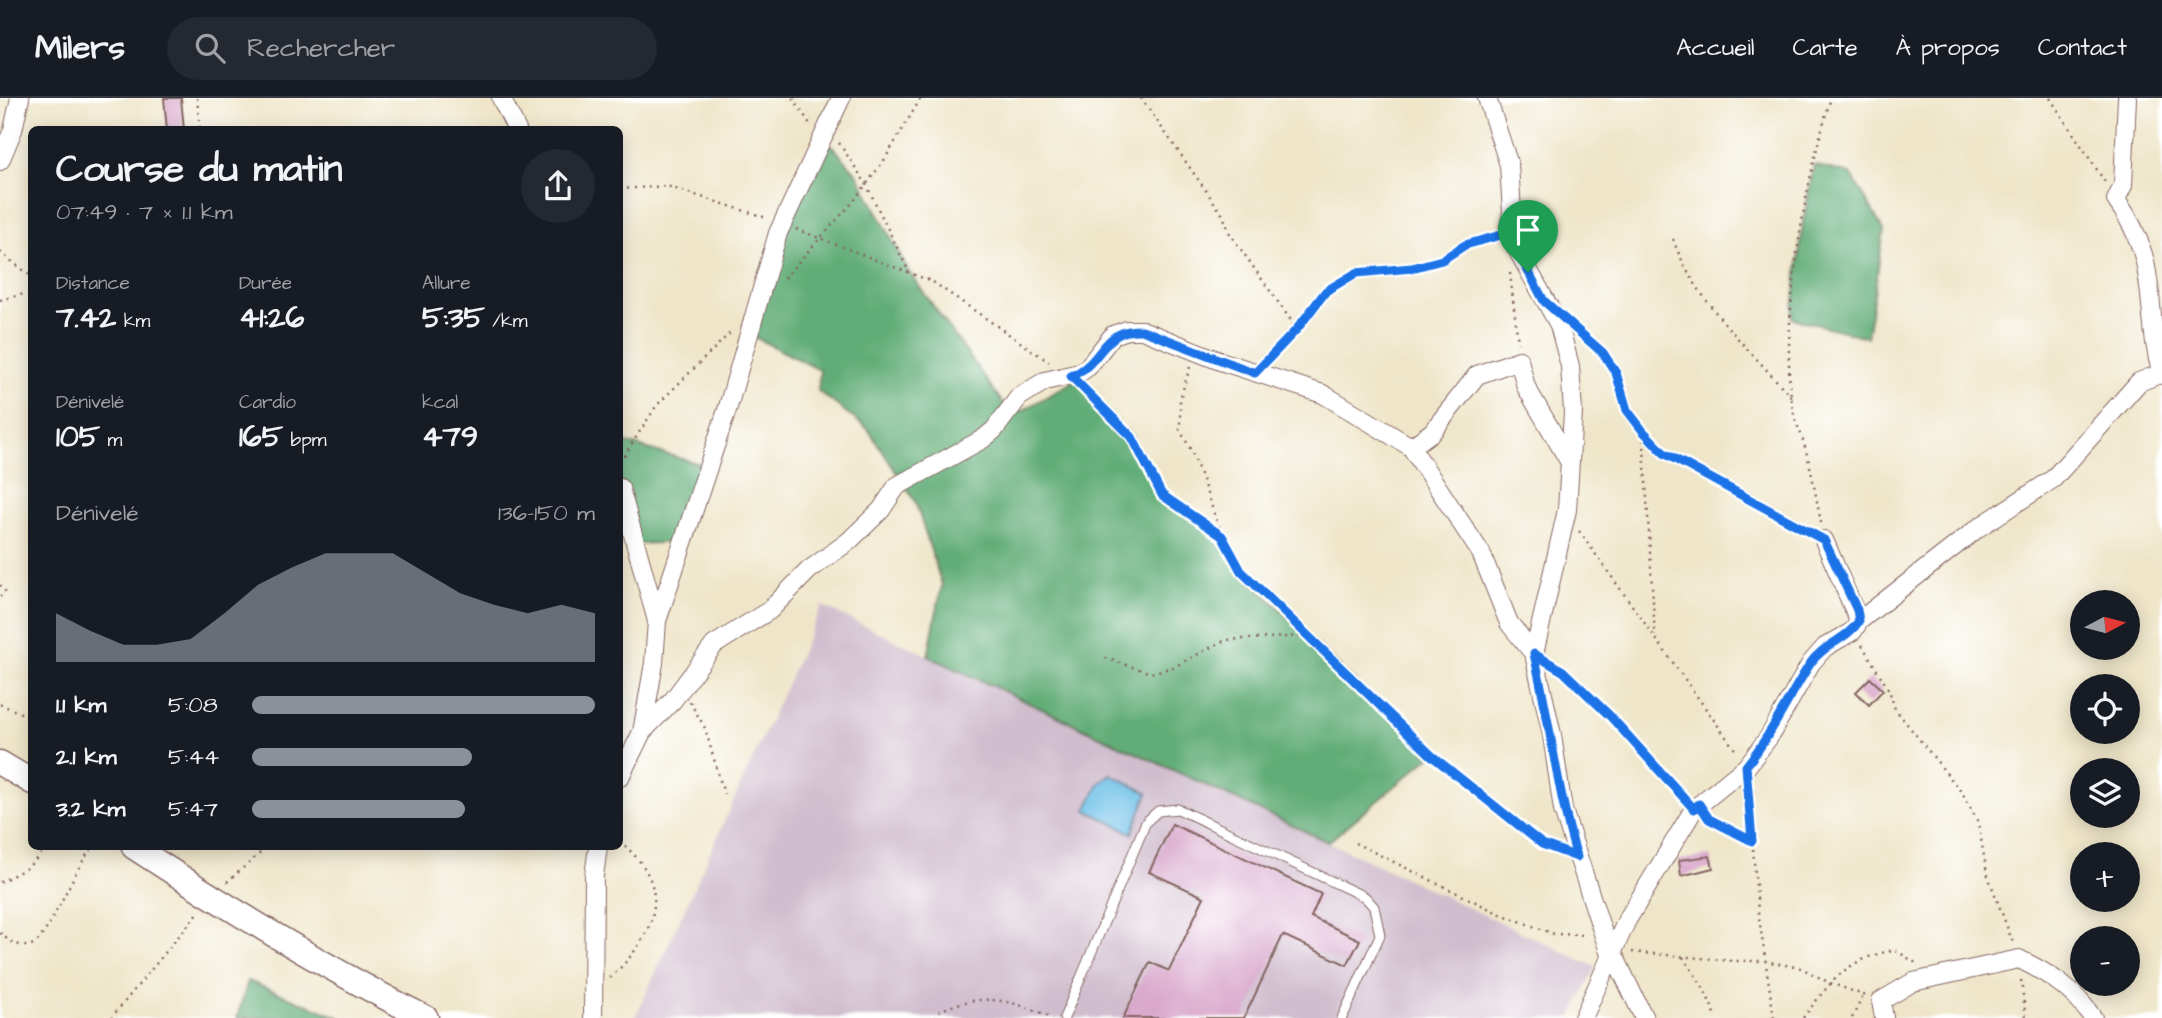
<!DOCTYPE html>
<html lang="fr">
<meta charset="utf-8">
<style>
:root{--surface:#171b24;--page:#242831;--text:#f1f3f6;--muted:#9ea1a6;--line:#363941;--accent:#8c9099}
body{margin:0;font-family:"Architects Daughter",sans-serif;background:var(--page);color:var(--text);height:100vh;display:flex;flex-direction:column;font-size:26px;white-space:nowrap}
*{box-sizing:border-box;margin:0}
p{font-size:23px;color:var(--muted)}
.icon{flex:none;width:38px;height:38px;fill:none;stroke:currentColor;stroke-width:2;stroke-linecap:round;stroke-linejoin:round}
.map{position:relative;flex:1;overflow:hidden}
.drawer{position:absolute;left:28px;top:28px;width:595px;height:724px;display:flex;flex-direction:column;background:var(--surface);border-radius:10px;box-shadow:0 4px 18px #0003}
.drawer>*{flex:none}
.needle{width:46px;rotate:83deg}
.buttons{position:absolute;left:2070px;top:492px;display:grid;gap:14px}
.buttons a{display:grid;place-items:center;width:70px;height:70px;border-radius:50%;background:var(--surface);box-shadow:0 4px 18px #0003;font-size:35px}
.pin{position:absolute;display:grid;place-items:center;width:60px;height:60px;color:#fff;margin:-72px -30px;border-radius:50% 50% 50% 0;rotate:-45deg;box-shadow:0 0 7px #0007}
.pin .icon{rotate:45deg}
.round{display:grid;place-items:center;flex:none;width:74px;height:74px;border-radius:37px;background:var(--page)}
.headline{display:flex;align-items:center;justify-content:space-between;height:119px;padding:0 28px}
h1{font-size:38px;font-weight:700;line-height:52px}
.metrics{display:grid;grid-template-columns:repeat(3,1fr);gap:10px;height:119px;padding:7px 28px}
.metrics div{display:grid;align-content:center}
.metrics b{font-size:30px;font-weight:700}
.metrics small{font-size:19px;font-weight:400}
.metrics p{font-size:19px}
.chart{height:196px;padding:14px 28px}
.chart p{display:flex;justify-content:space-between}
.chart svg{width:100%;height:126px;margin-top:7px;fill:var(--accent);opacity:.7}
ul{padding:0 28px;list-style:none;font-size:23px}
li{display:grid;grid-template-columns:112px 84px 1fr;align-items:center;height:52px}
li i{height:18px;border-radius:9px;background:var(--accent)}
header{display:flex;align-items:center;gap:42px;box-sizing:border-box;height:98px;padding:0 35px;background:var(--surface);border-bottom:2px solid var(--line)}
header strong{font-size:33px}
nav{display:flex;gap:38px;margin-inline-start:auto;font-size:24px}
.search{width:490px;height:63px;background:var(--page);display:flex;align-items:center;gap:18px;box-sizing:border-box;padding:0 24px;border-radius:38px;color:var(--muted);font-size:26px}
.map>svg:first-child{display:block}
</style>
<header>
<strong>Milers</strong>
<div class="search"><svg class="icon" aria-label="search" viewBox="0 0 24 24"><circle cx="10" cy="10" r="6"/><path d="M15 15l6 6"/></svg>Rechercher</div>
<nav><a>Accueil</a><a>Carte</a><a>À propos</a><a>Contact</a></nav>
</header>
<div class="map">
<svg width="2162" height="920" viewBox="0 0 2162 920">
<rect width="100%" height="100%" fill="#fff"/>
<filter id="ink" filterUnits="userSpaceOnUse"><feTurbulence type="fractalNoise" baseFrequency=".0143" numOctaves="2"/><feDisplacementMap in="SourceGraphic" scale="14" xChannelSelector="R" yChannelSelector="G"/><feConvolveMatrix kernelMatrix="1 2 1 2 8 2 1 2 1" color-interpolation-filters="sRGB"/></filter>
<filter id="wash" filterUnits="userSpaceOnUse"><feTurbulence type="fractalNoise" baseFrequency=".00686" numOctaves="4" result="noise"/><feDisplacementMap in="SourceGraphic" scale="28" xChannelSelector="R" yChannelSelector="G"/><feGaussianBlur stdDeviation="1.57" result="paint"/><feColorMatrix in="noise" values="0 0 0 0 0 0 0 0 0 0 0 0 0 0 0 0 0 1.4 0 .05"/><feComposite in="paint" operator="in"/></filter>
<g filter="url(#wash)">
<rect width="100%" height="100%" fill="#efe6c9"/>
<path fill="#d0bdcd" d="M 822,508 L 1596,869 L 1571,920 L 635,920 Z"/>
<path fill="#62ad77" stroke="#566651" stroke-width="2" d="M 820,34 L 858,77 L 909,174 L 1002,304 L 1018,315 L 1076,282 L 1132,339 L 1162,397 L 1222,437 L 1241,473 L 1431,658 L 1328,744 L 928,558 L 942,487 L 915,403 L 868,331 L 818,293 L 820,272 L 750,237 Z
M 1814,67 L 1851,76 L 1884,133 L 1867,239 L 1792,220 L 1803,124 Z
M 620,343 L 707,368 L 684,444 L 635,446 L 620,383 Z
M 248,883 L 341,920 L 237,920 Z"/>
<path fill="#6bbfe7" stroke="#5a6f89" stroke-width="2" d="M 1110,676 L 1148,695 L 1132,735 L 1086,712 L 1099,686 Z"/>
<g id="blocks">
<path fill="#d7a3c9" d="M 164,0 L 181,0 L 184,32 L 167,32 Z
M 1870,580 L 1883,592 L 1869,607 L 1856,594 Z
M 1172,726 L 1321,796 L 1311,819 L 1360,842 L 1347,867 L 1283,837 L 1244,920 L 1123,920 L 1150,864 L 1169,873 L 1204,799 L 1149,774 Z
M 1710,758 L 1713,770 L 1681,778 L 1679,762 Z"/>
</g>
</g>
<g filter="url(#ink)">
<use href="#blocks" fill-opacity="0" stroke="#846562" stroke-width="2"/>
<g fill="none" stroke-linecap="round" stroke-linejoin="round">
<defs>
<path id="lane" d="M 1064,920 L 1146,724 L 1158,713 L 1178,711 L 1365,799 L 1374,809 L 1380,837 L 1342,920"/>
<path id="street" d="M 501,0 L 517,32
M 1487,0 L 1509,67 L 1512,114 L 1508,135 L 1559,227 L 1570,268 L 1573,314 L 1567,412 L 1534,556 L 1552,637 L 1563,712 L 1611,860
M 2127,0 L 2123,87 L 2116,102 C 2162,164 2143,212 2162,277
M 0,63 L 13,32 L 20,0
M 1411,349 L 1432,334 L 1477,277 L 1519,262 L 1526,289 L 1569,363
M 620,390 L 657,523
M 1859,523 L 1978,430 L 2053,381 L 2139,284 L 2162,275
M 642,634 L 673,602 L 714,547 L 770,512 L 809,472 L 849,443 L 881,412 L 897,388 L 983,341 L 994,332 L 1019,299 L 1045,283 L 1079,275 L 1088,269 L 1113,237 L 1127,232 L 1142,232 L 1220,263 L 1323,296 L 1411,349 L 1481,455 L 1509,525 L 1534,556
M 620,679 L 642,634 L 654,565 L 657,523 L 728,309 L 778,135 L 841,0
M 1613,855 L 1644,920
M 593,920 L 594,778 L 598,749
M 1583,920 L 1627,822 L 1694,711 L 1747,668 L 1769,639 L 1811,565 L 1825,549 L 1853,533 L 1859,523 L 1824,442
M 1884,920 L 1881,903 L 1913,884 L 2019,861 C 2050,876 2073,891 2093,920"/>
<path id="secondary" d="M 0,665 L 32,684
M 134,749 C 229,811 325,870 426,920"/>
</defs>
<use href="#lane" stroke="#846562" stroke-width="11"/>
<use href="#street" stroke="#846562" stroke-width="20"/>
<use href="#secondary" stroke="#846562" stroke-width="27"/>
<path stroke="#846562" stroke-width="2.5" stroke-dasharray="2 5" stroke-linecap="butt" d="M 197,0 L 200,32
M 793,0 L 810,26
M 1141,0 L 1223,117 L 1230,136 L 1297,231
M 2050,0 L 2105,84
M 839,45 L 865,84 L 909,174
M 620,91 L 667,88 L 767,120
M 796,131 L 933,184 L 1049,264
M 1673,141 C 1696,205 1749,250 1792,300
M 0,154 L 32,179
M 1510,175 L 1518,245
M 784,180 L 853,104 L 883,64 L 921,0
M 0,202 L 32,194
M 1578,230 L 1603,255 L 1616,276 L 1627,312 L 1643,333 L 1655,538
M 1267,262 L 1326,193 L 1356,175 L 1412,171 L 1442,162 L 1465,147 L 1493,139
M 1190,269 L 1180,301 L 1180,332 L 1192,354 L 1222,437
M 1085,291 L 1132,339 L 1162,397 L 1222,437 L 1241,473 L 1431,658 L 1542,746 L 1557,753
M 1645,335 L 1664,355 L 1809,433
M 620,364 L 657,307 L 730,235
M 1821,425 C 1816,399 1812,372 1804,346 C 1802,336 1796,327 1794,316 C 1777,237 1806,77 1831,0
M 1579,433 L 1736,653
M 0,487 L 5,493 L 0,499
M 1862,547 L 1889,592 L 1895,611 L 1963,696 L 1978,724 L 1987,775 L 2013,845
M 1105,560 L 1151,575 L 1174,569 L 1225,542 L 1309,538
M 1555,569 L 1611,619 L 1683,698
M 690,604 L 705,630 L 724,696
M 0,606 L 32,620
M 1748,688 L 1758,813 L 1774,920
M 1709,720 L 1752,743
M 1355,745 L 1498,815 L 1554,836 L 1587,837
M 0,784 L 27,770 L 48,749
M 227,784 L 267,749
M 0,835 C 8,843 24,853 35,845 C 50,835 74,770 93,749
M 1632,854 L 1734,863 L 1765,863 L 1801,870 L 1830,885 L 1866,898
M 1683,859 L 1703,889 L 1717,920
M 610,880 C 655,838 677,789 620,744
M 2021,882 L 2026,920
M 111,920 L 199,814
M 936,920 L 938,914 C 979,893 1013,902 1053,920
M 1803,920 C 1832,882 1846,861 1895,852 L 1916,865
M 1852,920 L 1863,898"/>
<use href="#lane" stroke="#fff" stroke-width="9"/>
<use href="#street" stroke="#fff" stroke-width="18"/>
<use href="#secondary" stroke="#fff" stroke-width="24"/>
</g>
</g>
<g fill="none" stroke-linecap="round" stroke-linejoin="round" filter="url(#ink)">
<defs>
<path id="route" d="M 1508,135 L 1544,203 L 1603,255 L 1616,275 L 1627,312 L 1643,333 L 1664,355 L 1824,442 L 1857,512 L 1859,523 C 1847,542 1823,546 1810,566 C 1788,600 1772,636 1746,668 L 1752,743 L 1709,721 L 1699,706 L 1694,711 L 1611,619 L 1563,573 L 1534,556 C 1550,623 1557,693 1577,759 L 1542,746 L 1431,657 L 1241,473 L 1222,438 L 1162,397 L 1132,339 L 1071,278 C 1104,265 1101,230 1142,232 L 1255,275 L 1297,231 L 1326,193 L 1356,175 L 1412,170 L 1442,162 L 1465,147 Z"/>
</defs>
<use href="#route" stroke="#fff" stroke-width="14"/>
<use href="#route" stroke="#1a73e8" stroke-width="9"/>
</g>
</svg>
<div class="buttons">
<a><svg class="needle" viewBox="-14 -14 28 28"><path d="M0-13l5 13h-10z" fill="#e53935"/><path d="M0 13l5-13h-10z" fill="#9ea1a6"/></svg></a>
<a><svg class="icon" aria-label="locate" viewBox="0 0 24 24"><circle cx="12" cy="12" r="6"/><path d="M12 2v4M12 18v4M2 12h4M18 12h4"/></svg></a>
<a><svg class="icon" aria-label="layers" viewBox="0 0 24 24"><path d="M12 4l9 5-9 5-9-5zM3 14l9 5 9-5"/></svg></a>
<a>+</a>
<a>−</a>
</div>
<div class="pin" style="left:1528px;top:174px;background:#1e9e55"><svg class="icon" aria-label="arrive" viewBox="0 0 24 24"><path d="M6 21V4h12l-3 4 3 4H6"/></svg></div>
<section class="drawer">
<div class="headline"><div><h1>Course du matin</h1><p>07:49 · 7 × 1.1 km</p></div><a class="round"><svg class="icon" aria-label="share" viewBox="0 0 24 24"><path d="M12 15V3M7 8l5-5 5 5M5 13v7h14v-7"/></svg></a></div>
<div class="metrics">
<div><p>Distance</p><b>7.42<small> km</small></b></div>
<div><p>Durée</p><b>41:26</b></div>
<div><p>Allure</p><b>5:35<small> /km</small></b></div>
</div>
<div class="metrics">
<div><p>Dénivelé</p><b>105<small> m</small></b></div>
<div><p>Cardio</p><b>165<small> bpm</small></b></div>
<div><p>kcal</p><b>479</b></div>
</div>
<div class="chart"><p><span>Dénivelé</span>136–150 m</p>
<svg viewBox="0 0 160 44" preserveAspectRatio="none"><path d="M0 44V27L10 33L20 38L30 38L40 36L50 27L60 17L70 11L80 6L90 6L100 6L110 13L120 20L130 24L140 27L150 24L160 27V44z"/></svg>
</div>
<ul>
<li><b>1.1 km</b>5:08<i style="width:100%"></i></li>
<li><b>2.1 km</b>5:44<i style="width:64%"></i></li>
<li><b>3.2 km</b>5:47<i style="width:62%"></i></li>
</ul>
</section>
</div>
